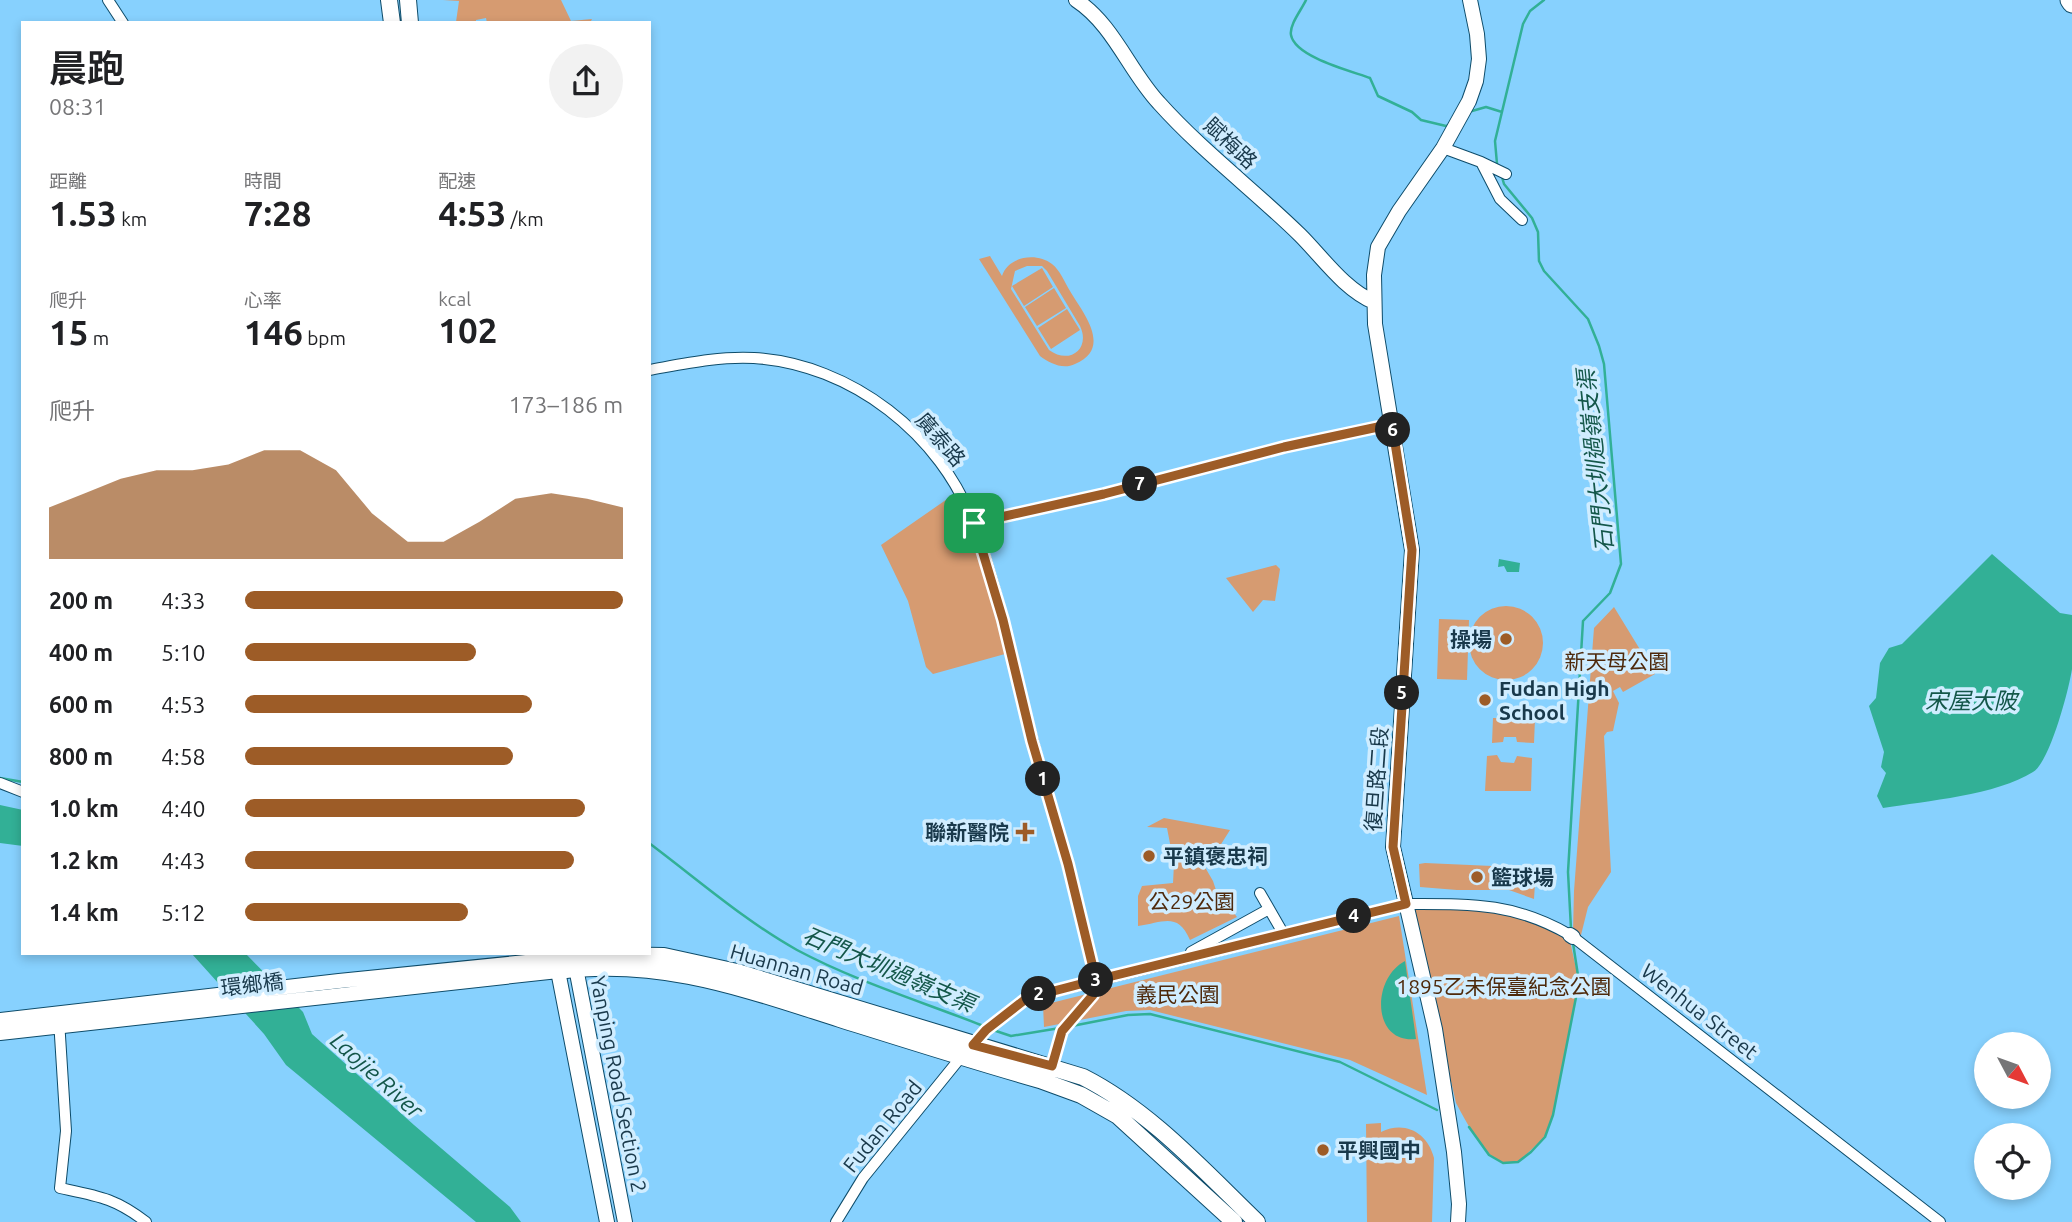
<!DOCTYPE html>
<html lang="zh-TW">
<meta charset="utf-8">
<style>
:root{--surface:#fff;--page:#f2f2f2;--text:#202124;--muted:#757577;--accent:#9d5c27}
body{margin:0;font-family:Ubuntu,"Noto Sans TC",sans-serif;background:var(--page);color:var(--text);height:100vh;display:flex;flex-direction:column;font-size:26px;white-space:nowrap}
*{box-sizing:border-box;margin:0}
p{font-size:23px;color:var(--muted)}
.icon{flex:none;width:38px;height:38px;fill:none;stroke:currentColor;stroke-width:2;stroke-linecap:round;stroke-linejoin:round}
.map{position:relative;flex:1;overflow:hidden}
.details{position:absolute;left:21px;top:21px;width:630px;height:934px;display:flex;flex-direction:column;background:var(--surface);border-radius:0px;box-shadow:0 4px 10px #0003}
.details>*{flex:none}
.needle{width:46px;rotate:131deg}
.tools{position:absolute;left:1974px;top:1032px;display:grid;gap:14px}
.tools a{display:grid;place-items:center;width:77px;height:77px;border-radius:50%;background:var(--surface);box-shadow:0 4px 10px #0003;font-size:35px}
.pin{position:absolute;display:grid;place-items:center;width:60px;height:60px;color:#fff;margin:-30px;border-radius:14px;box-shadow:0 4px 10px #0006}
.km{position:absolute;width:35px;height:35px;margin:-18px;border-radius:50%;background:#222;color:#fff;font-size:19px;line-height:35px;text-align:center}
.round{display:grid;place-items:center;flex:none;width:74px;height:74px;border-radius:37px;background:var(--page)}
.headline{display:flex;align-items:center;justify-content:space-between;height:119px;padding:0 28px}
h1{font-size:38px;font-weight:600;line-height:52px}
.stats{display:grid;grid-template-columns:repeat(3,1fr);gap:10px;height:119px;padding:7px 28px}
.stats div{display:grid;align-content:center}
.stats b{font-size:35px;font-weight:600}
.stats small{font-size:19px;font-weight:400}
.stats p{font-size:19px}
.chart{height:196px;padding:14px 28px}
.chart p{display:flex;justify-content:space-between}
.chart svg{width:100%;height:126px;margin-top:7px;fill:var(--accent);opacity:.7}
ul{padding:0 28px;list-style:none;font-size:23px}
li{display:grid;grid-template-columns:112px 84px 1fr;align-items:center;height:52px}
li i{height:18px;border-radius:9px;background:var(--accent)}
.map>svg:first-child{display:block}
</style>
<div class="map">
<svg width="2072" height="1222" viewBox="0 0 2072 1222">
<rect width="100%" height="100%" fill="#87d1fe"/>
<path fill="#d69b71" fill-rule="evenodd" d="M 443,0 L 561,0 L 571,21 L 592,19 L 590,23 L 487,23 L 486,18 L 476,20 L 476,23 L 456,22 L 459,1 Z
M 990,256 L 1002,276 C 1008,256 1037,252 1052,264 C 1060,270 1065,283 1070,291 C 1083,313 1113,348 1075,364 C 1063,370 1049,363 1040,356 L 979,259 ZM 1027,266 L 1042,266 L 1047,271 L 1080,326 C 1091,349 1069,365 1049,350 L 1011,289 L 1015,271 Z
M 1042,268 L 1053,287 L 1024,306 L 1012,286 Z
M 1054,288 L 1066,308 L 1037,326 L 1025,307 Z
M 1067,309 L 1080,330 L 1051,349 L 1038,328 Z
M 953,495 L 979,554 L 1005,654 L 933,674 L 926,667 L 908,601 L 881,545 Z
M 1276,565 L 1280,569 L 1275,601 L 1263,600 L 1253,612 L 1226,578 Z
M1469 643a37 37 0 1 1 74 0a37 37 0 1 1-74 0Z
M 1614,607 L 1655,674 L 1623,692 L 1620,687 L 1613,691 L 1619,703 L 1613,731 L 1607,732 L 1604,736 L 1611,872 L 1588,907 L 1581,935 L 1573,932 L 1574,891 L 1594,628 Z
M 1439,619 L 1469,620 L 1467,680 L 1437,679 Z
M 1493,718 L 1535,719 L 1534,743 L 1517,742 L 1516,737 L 1504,737 L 1503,742 L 1492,743 Z
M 1497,755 L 1501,762 L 1514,763 L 1517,756 L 1532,758 L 1531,791 L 1485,791 L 1487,756 Z
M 1164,818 L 1230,830 L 1218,849 L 1202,862 L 1213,881 L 1221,905 L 1227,904 L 1237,917 L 1190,940 C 1178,912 1164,922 1138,926 L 1138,896 L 1142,886 L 1173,883 L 1174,864 L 1167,828 L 1147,827 Z
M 1425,863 L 1536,868 L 1534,899 L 1509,890 L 1457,890 L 1420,887 L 1419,864 Z
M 1476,904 L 1543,919 L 1570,941 L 1579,982 L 1553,1115 L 1545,1137 L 1518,1162 C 1513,1163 1506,1164 1501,1162 C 1482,1154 1466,1121 1456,1103 L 1411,908 Z
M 1399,916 L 1427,1095 L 1350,1060 L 1150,1010 L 1126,1011 L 1044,1027 L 1043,1005 Z
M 1381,1123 L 1381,1132 C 1405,1120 1428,1133 1434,1158 L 1432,1222 L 1367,1222 L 1366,1124 Z"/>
<path fill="#32b096" d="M 1992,554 L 2060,613 L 2072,615 C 2072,633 2072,651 2072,669 C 2069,689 2050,762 2033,772 C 1997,795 1926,801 1883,808 L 1877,796 L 1886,773 L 1881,767 L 1884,752 L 1869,706 L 1876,698 L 1880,663 L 1889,648 L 1902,644 Z
M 1499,559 L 1520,563 L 1519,572 L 1507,572 L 1504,566 L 1498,567 Z
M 0,805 L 23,810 L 23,846 L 0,843 Z
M 192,954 L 246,954 L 303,1012 L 312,1034 L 414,1125 L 510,1207 L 521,1222 L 476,1222 L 286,1065 L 264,1034 Z
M 1405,961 L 1416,1039 C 1372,1044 1371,979 1405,961 Z"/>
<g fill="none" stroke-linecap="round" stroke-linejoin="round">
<path stroke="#32b096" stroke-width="2.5" d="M 1306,0 C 1302,9 1289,25 1291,35 C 1295,57 1351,71 1370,78 L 1378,96 L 1412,112 L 1421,120 L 1446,126 L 1450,124
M 1472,111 L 1486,107 L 1502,112
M 1497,164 L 1495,141 L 1523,24 L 1530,11 L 1544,0
M 1502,177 L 1504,184 L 1532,218 L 1538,232 L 1539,261 L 1544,271 L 1588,319 L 1599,346 L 1604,364 L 1621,564 L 1610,593 L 1583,621 L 1568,872 L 1571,929
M 0,778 L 23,782
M 649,843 C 697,879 745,921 797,950 C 855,981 920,1001 981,1025
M 1072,1026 L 1128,1015 L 1150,1014 L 1340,1062 L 1437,1110
M 996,1031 L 1011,1036 L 1060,1028
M 1469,1127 L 1489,1155 L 1503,1163 L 1518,1162 L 1531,1152 L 1545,1137 L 1553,1115 L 1579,982 L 1573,943"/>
<defs>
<path id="street" d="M 108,0 L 123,23
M 1443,148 L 1481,162 L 1506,174
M 1481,162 L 1500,199 L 1522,220
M 649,370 C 683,364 719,356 754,358 C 851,364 942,435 974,525 C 997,588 1011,654 1027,719 C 1039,767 1054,814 1067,862 C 1078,901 1086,941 1096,980 L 1093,995 L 1062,1031 L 1052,1066
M 974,523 L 1104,494 L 1284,447 L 1392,424
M 0,783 L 23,792
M 1260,893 L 1283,933
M 1573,937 L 1940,1222
M 1191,952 L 1269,909
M 59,1020 L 66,1131 L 60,1188 C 98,1196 115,1198 146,1222
M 973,1045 L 986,1030 L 1027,998 L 1406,904 C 1470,904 1513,902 1570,935
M 836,1222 L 863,1178 L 961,1057"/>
<path id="secondary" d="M 1076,0 C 1114,25 1129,71 1159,103 C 1202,151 1254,190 1300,235 C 1323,258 1344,289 1374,302
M 1570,935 L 1573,937
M 576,968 L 625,1222
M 0,1020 L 339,981 L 556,959
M 0,1033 L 558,971 L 607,1222
M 1458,1222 L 1459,1204 L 1454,1152 L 1435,1029 L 1393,847 L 1412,550 L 1375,324 L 1374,275 L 1378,247 L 1399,211 L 1443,148 L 1469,101 L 1476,81 L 1479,59 L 1477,34 L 1470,0"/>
<path id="primary" d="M 389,0 L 392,23
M 408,0 L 410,23
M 555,954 L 558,971 C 660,957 745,989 840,1019 C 907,1040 973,1061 1040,1080 L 1081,1095 L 1118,1116 L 1234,1222
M 556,959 L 598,955 L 664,956 L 737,972 L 1083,1077 C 1150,1111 1203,1170 1257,1222"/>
<path id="highway" d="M 2070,0 L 2072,3"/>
</defs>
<use href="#street" stroke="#0e4c6a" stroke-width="12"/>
<use href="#secondary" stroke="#0e4c6a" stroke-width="16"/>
<use href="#primary" stroke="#0e4c6a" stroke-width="18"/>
<use href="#highway" stroke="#0e4c6a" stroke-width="21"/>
<use href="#street" stroke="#fff" stroke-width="10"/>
<use href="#secondary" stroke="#fff" stroke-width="14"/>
<use href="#primary" stroke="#fff" stroke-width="16"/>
<use href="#highway" stroke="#fff" stroke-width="19"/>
</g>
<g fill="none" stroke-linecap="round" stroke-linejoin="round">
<defs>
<path id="route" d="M 974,523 L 1003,620 L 1032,741 L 1068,864 L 1096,980 L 1027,998 L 986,1030 L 973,1045 L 1052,1066 L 1062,1031 L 1093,995 L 1096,980 L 1406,904 L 1393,847 L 1412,550 L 1392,424 L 1284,447 L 1104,494 L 974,523"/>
</defs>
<use href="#route" stroke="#fff" stroke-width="14"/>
<use href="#route" stroke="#9d5c27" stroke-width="9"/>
</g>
<g fill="#9d5c27" stroke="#d0edff" stroke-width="2.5">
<circle cx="1506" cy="639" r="7"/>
<circle cx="1485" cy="700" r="7"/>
<path d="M1021.5 821.5h7v7h7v7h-7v7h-7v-7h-7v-7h7z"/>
<circle cx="1149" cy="856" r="7"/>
<circle cx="1477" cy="877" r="7"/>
<circle cx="1323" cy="1150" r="7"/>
</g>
<g text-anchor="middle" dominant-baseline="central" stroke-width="7" stroke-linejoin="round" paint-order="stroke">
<g font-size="21" fill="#19394b" stroke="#d0edff">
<text transform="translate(1231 143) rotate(43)">賦梅路</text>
<text transform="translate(941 439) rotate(49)">廣泰路</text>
<text transform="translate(1376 779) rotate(-86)">復旦路二段</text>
<text transform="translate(797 969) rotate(16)">Huannan Road</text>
<text transform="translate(252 984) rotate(-7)">環鄉橋</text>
<text transform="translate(1700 1011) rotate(38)">Wenhua Street</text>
<text transform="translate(619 1084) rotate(79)">Yanping Road Section 2</text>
<text transform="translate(882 1126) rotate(-51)">Fudan Road</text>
</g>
<g font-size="21" font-weight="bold" fill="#19394b" stroke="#d0edff" text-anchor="start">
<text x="1492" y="639" text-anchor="end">操場</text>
<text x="1499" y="688">Fudan High<tspan x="1499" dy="24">School</tspan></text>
<text x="1009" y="832" text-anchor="end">聯新醫院</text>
<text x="1163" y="856">平鎮褒忠祠</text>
<text x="1491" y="877">籃球場</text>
<text x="1337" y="1150">平興國中</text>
</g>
<g font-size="21" fill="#4e290b" stroke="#d0edff">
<text x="1617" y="661">新天母公園</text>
<text x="1192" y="901">公29公園</text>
<text x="1504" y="986">1895乙未保臺紀念公園</text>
<text x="1178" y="994">義民公園</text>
</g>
<g font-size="23" font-style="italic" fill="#14574a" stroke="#d0edff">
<text transform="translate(1595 461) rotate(-96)">石門大圳過嶺支渠</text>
<text x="1971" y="700">宋屋大陂</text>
<text transform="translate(889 969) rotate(23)">石門大圳過嶺支渠</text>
<text transform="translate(377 1075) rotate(42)">Laojie River</text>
</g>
</g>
</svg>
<div class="tools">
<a><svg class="needle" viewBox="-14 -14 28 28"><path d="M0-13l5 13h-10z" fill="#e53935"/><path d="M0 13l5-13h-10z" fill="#757577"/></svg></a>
<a><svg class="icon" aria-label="locate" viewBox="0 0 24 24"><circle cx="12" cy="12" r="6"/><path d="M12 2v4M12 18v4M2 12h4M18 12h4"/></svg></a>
</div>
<div class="pin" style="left:974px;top:523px;background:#1e9e55"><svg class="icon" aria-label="arrive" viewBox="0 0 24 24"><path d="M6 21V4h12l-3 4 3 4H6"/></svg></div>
<b class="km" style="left:1043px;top:779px">1</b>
<b class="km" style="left:1039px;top:994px">2</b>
<b class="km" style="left:1096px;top:980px">3</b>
<b class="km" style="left:1354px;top:916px">4</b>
<b class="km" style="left:1402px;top:693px">5</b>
<b class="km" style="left:1393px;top:430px">6</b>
<b class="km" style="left:1140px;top:484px">7</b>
<section class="details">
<div class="headline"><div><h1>晨跑</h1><p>08:31</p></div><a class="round"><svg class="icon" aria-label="share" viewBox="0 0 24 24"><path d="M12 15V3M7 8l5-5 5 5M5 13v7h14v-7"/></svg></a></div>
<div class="stats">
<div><p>距離</p><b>1.53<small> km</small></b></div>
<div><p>時間</p><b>7:28</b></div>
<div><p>配速</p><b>4:53<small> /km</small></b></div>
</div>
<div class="stats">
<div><p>爬升</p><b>15<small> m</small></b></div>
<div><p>心率</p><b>146<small> bpm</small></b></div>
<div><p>kcal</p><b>102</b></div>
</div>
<div class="chart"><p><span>爬升</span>173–186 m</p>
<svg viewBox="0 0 160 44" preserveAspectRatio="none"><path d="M0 44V26L10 21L20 16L30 13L40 13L50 11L60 6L70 6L80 13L90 28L100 38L110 38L120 31L130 23L140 21L150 23L160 26V44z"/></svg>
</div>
<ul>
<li><b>200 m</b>4:33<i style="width:100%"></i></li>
<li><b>400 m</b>5:10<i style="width:61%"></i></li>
<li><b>600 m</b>4:53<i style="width:76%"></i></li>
<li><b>800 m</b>4:58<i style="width:71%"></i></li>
<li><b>1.0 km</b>4:40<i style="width:90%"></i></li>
<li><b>1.2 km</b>4:43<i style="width:87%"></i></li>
<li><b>1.4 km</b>5:12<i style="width:59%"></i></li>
</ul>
</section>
</div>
